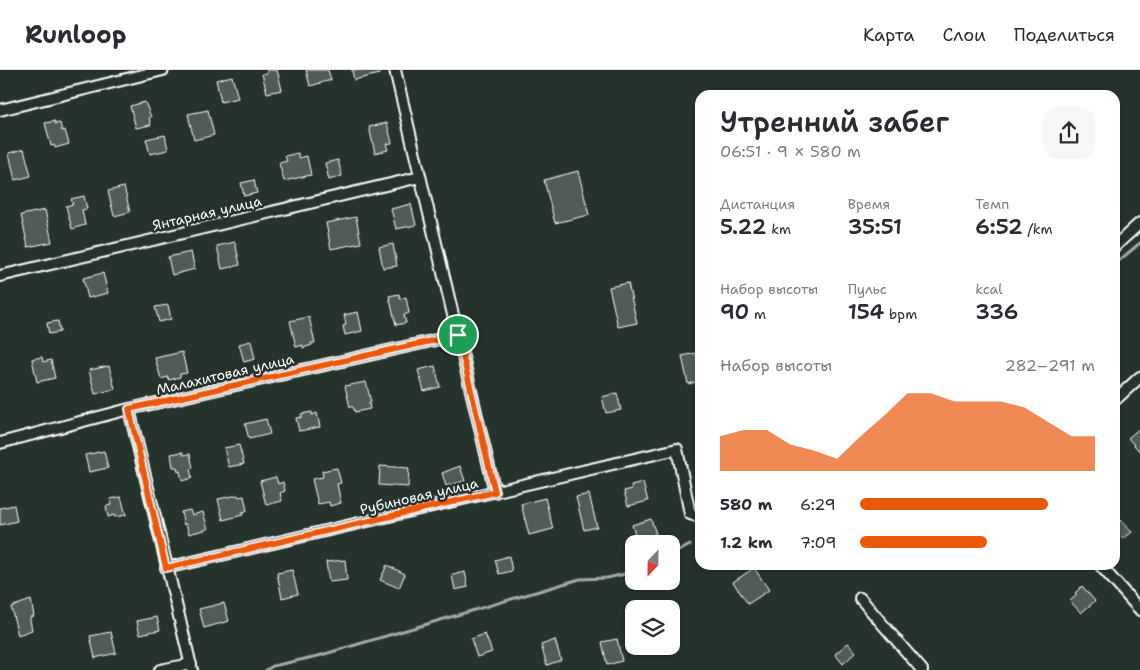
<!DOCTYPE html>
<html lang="ru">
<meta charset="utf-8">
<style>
:root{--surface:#fff;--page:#f7f7f7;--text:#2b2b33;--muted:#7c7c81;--line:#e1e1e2;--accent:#ea580c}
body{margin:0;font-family:"Shantell Sans",sans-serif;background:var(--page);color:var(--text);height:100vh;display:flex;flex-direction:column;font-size:19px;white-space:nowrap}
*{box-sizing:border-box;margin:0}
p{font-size:16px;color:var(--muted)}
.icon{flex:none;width:28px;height:28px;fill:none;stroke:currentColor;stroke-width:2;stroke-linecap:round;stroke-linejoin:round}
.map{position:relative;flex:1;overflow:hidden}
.panel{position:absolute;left:695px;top:20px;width:425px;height:480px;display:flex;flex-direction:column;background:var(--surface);border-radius:15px;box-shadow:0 1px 4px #0004}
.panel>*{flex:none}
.needle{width:32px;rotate:202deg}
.controls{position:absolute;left:625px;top:465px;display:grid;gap:10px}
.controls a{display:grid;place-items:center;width:55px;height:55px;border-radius:10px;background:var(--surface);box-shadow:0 1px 4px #0004;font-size:25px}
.pin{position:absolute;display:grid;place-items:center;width:42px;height:42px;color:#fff;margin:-21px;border:2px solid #fff;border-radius:50%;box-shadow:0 1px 5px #0007}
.round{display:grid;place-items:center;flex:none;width:52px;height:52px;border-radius:15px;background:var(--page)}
.overview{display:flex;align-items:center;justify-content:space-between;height:85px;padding:0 25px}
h1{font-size:28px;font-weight:600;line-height:38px}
.stats{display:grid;grid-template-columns:repeat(3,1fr);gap:8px;height:85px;padding:5px 25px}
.stats div{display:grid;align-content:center}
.stats b{font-size:21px;font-weight:600}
.stats small{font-size:14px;font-weight:400}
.stats p{font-size:14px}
.chart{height:140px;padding:10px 25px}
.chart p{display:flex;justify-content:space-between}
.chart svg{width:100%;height:90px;margin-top:5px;fill:var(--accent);opacity:.7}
ul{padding:0 25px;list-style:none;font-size:16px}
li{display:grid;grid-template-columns:80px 60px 1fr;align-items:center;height:38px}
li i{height:12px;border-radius:6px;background:var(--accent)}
header{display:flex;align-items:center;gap:30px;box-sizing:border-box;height:70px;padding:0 25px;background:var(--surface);border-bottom:1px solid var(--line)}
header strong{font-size:24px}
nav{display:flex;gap:28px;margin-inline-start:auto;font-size:18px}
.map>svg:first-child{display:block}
</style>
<header>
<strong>Runloop</strong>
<nav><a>Карта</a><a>Слои</a><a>Поделиться</a></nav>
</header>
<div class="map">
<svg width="1140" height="600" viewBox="0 0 1140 600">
<rect width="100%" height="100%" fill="#26332d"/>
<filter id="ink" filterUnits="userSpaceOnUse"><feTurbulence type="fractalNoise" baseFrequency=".02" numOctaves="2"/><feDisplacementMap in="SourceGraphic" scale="10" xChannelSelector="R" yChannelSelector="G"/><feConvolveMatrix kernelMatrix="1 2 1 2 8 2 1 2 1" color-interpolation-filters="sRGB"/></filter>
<g filter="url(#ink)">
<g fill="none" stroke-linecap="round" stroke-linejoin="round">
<path stroke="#a4a9a7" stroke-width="3" d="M 1115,194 L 1140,173
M 698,472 L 700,471
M 671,485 L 690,475
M 266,600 L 273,596 L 318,586 L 580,509 L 607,508 L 634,502"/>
</g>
<path fill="#515c57" stroke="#fff" d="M 267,0 L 277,0 L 282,20 L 267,23 L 262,4 L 267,3 Z
M 306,0 L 328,0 L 331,10 L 310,16 Z
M 352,0 L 380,0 L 380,4 L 354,10 Z
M 232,6 L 238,28 L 221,32 L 216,10 Z
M 145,32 L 151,47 L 149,48 L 151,55 L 136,58 L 130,36 Z
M 208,40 L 214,65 L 194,70 L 188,44 Z
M 55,51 L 55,54 L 60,53 L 62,61 L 65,60 L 69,74 L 55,78 L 54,75 L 51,76 L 45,53 Z
M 387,53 L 392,73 L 386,74 L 388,80 L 375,83 L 369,57 Z
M 165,65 L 168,80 L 150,84 L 146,69 Z
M 24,79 L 31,106 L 15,110 L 9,83 Z
M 298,83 L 299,88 L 307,86 L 311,105 L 284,111 L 279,93 L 287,91 L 285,86 Z
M 338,90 L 342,106 L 329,110 L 325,93 Z
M 578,101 L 589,145 L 555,153 L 544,110 Z
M 254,110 L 257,123 L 244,126 L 241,113 Z
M 124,117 L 130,142 L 114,146 L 108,121 Z
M 84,126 L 87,139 L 82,140 L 85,155 L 72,159 L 66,136 L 73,134 L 71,129 Z
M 411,134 L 416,155 L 396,159 L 391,139 Z
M 45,140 L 52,172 L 28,177 L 21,145 Z
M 356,147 L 361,173 L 331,179 L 326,153 Z
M 235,172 L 240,195 L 222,199 L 217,176 Z
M 393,174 L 397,196 L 383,198 L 379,177 Z
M 191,182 L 195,199 L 172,205 L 168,187 Z
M 103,203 L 108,223 L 88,228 L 83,208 Z
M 628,213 L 637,253 L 618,257 L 609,217 Z
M 399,224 L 400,229 L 406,227 L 409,243 L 404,245 L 406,253 L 396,255 L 389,226 Z
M 168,235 L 171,249 L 159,252 L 155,237 Z
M 358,242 L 362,261 L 345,265 L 343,256 L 346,255 L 344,245 Z
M 309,247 L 315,273 L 311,273 L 312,275 L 303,278 L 303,275 L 296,277 L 290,251 Z
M 58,251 L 60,262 L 49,264 L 47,253 Z
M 251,271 L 255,289 L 244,292 L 239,274 Z
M 182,282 L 187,303 L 180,304 L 180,307 L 169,310 L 168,307 L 161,309 L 155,288 Z
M 696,283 L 700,303 L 700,311 L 688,314 L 682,286 Z
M 42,287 L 43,292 L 51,290 L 55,308 L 37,312 L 32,289 Z
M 109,296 L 115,319 L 95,324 L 89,300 Z
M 435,296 L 440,317 L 424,321 L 418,300 Z
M 366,312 L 371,332 L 369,332 L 370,339 L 355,342 L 353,337 L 350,337 L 345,316 Z
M 617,323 L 621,340 L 606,343 L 602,327 Z
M 312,342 L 312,345 L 317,343 L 320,357 L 299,361 L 296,348 L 302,347 L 301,344 Z
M 266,349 L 270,364 L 249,369 L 245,354 Z
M 1140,358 L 1140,382 L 1128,368 Z
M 239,375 L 244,394 L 229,397 L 224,378 Z
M 104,381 L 108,398 L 89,402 L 85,385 Z
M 183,382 L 183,385 L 190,384 L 193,398 L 190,399 L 192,408 L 182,411 L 180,401 L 178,402 L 177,397 L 173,397 L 171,384 Z
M 380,396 L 409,398 L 408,417 L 379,415 Z
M 460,396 L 465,411 L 446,416 L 442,403 Z
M 337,398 L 341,413 L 337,414 L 341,433 L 330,436 L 329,432 L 318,434 L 312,409 L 323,407 L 322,401 Z
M 276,407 L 278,414 L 283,412 L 285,421 L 280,423 L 282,431 L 266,435 L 260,411 Z
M 643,413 L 648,431 L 628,436 L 624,421 L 632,419 L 631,416 Z
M 589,424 L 597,457 L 584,460 L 576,427 Z
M 238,425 L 239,427 L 244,426 L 247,441 L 242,442 L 243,445 L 223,450 L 218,429 Z
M 121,427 L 126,445 L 115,447 L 114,445 L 108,447 L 106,436 L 111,435 L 110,429 Z
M 545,428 L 553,459 L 529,465 L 521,434 Z
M 14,435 L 17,451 L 0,455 L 0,438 Z
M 190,440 L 192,445 L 203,442 L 208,459 L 189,464 L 186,454 L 184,455 L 181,442 Z
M 651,449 L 656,464 L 637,470 L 632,455 Z
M 1121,450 L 1132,462 L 1123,469 L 1120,466 L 1115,471 L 1115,456 Z
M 509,486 L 512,501 L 499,504 L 495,490 Z
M 345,490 L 347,510 L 329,512 L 326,492 Z
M 387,495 L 405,504 L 399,518 L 380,510 Z
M 754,498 L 769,520 L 748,534 L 733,512 Z
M 292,500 L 298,524 L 282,528 L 277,503 Z
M 465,502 L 468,517 L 455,520 L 452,505 Z
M 1082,516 L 1095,531 L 1081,543 L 1070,531 L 1077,525 L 1075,523 Z
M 31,530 L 34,546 L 30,547 L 30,549 L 32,560 L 18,565 L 11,537 Z
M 224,533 L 229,551 L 204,558 L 199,539 Z
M 157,547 L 160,560 L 140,564 L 137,551 Z
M 111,562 L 116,583 L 95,588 L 90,566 Z
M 485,564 L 492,582 L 477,587 L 471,569 Z
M 617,569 L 622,591 L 607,595 L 602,572 Z
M 555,570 L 561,590 L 547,595 L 541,575 Z
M 848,573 L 856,582 L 843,594 L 835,584 Z"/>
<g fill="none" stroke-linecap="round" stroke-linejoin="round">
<defs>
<path id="minor" d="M 395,0 L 495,422
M 0,40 L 163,0
M 1115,176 L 1140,153
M 0,206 L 420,107
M 1115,330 L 1140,307
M 129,339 L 192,600
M 0,373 L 129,339 L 458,265
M 1100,495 L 1140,540
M 166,498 L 677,379 L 690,444 L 700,447
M 860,528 L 922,600
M 160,600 L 191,594"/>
</defs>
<use href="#minor" stroke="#fff" stroke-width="14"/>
<use href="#minor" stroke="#26332d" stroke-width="10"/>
</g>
</g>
<g fill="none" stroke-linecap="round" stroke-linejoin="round" filter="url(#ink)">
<defs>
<path id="route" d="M 458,265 L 495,422 L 166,498 L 129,339 Z"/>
</defs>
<use href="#route" stroke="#fff" stroke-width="10"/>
<use href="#route" stroke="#ea580c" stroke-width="6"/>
</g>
<g text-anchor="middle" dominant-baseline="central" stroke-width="5" stroke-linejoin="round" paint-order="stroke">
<g font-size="14" fill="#fff" stroke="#26332d">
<text transform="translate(207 143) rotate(-13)">Янтарная улица</text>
<text transform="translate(225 304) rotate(-13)">Малахитовая улица</text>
<text transform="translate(419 426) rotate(-13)">Рубиновая улица</text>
</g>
</g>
</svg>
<div class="controls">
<a><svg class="needle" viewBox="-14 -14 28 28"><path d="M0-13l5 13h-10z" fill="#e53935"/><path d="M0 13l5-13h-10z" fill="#7c7c81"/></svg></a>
<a><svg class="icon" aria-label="layers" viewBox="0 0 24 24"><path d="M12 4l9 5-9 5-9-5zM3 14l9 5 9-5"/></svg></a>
</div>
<div class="pin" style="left:458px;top:265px;background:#1e9e55"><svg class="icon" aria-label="arrive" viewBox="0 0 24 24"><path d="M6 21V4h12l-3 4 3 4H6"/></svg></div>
<section class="panel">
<div class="overview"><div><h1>Утренний забег</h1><p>06:51 · 9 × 580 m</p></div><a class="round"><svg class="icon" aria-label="share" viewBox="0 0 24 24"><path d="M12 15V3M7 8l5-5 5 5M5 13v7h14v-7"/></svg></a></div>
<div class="stats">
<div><p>Дистанция</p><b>5.22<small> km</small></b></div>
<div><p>Время</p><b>35:51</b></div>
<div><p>Темп</p><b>6:52<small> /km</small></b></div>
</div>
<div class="stats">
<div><p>Набор высоты</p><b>90<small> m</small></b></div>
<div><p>Пульс</p><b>154<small> bpm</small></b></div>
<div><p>kcal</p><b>336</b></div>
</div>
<div class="chart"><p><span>Набор высоты</span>282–291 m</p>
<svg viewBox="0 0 160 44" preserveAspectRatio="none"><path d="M0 44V27L10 24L20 24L30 31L40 34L50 38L60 27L70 17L80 6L90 6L100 10L110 10L120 10L130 13L140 20L150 27L160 27V44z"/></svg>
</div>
<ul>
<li><b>580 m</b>6:29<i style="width:80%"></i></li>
<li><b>1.2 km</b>7:09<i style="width:54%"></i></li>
</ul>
</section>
</div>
